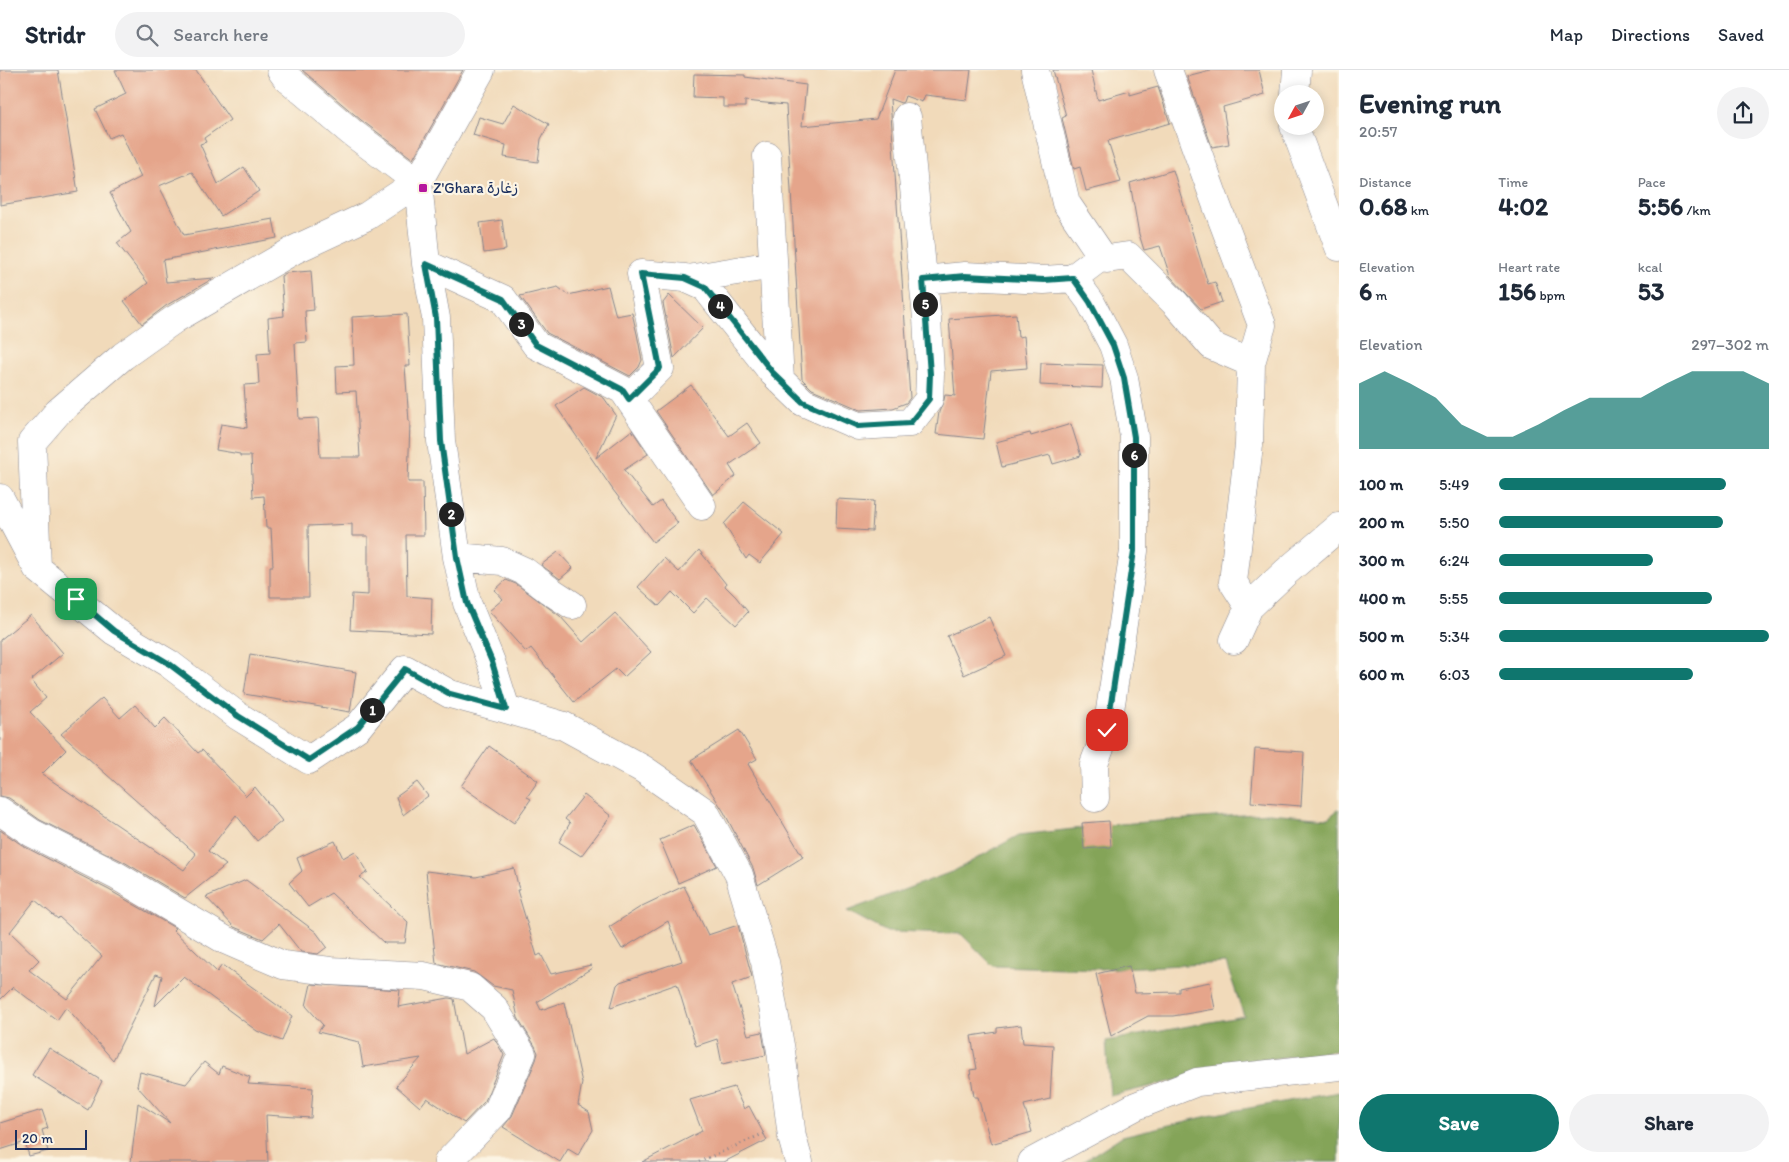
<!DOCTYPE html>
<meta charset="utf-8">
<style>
:root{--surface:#fff;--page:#f2f2f3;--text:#1f2937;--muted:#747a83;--line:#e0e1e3;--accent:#0f766e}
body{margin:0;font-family:Itim,"Playpen Sans Arabic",sans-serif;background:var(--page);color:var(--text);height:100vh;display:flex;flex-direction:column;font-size:19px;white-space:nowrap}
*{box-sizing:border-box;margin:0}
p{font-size:16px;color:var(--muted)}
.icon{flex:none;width:28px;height:28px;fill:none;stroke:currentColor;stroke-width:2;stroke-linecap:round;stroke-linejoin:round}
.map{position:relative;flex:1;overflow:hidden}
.details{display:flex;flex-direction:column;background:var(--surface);width:450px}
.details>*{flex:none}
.needle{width:32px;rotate:230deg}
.tools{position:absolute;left:1274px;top:15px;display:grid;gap:10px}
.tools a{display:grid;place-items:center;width:50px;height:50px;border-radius:50%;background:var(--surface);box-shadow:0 2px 12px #0003;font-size:25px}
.scale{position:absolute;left:15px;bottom:12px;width:72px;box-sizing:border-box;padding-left:5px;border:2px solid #1b2f5e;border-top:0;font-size:14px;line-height:18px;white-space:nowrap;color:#1b2f5e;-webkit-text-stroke:4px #fcf5e5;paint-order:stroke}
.pin{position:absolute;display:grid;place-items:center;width:42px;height:42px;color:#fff;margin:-21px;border-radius:10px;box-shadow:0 2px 8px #0006}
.km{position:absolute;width:25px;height:25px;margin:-12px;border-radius:50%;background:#222;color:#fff;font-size:14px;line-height:25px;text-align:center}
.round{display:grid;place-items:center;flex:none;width:52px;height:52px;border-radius:26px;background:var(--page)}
.overview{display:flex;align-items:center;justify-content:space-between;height:85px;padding:0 20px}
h1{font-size:28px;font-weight:700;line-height:38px}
.figures{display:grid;grid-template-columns:repeat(3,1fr);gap:8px;height:85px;padding:5px 20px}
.figures div{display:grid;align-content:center}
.figures b{font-size:25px;font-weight:700}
.figures small{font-size:14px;font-weight:400}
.figures p{font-size:14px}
.chart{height:140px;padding:10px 20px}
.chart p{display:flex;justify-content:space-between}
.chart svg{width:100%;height:90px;margin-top:5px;fill:var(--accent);opacity:.7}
.cta{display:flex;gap:10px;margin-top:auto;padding:10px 20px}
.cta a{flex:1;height:58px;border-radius:30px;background:var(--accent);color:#fff;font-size:20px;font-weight:700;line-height:58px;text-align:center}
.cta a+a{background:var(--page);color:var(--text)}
ul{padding:0 20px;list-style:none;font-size:16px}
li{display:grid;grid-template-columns:80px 60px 1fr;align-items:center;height:38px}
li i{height:12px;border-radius:6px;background:var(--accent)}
header{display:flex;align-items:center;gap:30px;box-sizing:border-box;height:70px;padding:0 25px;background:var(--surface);border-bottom:1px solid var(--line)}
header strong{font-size:24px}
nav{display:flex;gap:28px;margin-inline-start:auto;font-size:18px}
.search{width:350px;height:45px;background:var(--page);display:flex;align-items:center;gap:12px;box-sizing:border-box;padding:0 18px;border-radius:28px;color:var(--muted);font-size:19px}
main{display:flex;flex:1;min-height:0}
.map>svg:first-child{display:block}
</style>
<header>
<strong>Stridr</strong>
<div class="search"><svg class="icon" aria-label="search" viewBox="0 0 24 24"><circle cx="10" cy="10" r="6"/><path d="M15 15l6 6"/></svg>Search here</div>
<nav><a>Map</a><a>Directions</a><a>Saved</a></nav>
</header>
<main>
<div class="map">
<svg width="1339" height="1092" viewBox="0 0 1339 1092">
<rect width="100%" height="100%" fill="#fcf5e5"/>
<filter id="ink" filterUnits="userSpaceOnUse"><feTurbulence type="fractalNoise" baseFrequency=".02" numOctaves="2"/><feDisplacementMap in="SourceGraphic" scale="10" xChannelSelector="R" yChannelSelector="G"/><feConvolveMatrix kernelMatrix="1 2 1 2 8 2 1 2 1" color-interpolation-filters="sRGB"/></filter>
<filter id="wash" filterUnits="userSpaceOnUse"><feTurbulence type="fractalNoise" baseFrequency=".0096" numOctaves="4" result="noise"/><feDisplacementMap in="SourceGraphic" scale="20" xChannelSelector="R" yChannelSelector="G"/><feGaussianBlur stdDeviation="1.12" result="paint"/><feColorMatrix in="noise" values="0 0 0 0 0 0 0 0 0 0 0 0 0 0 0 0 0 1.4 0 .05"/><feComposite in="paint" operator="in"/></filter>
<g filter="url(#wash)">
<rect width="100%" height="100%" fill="#f1daba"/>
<path fill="#84a459" stroke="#506a5c" d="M 1339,739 L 1339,980 L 1262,990 L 1110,1026 L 1106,971 L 1244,946 L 1226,893 L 1099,899 L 993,896 L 961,864 L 887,862 L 847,841 L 954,801 L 1019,765 L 1119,754 L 1269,743 L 1328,748 Z
M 1339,1022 L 1339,1092 L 1082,1092 L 1122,1066 L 1221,1043 Z"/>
<g id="blocks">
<path fill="#e5a58b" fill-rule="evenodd" d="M 0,0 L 58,0 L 78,122 L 0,135 Z
M 115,0 L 196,0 L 230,50 L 204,68 L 206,72 L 200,74 L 218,114 L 244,97 L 259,121 L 221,146 L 192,102 L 159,116 L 184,165 L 273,149 L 277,168 L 163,190 L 166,212 L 214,208 L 167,235 L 142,254 L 124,231 L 148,213 L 117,173 L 131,162 L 110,123 L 141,107 L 121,63 L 109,68 L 95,39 L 126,24 Z
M 302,0 L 463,0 L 413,89 L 361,50 Z
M 895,0 L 971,0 L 967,30 L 925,25 L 922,32 L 905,26 L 903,32 L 901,33 L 890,29 L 910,328 L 906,333 L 893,338 L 861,340 L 812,319 L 802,309 L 786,35 L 745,31 L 745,37 L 723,37 L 723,28 L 693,27 L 694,4 L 745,5 L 745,7 L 806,15 L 802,56 L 876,49 Z
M 1053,0 L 1091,0 L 1098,30 L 1130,21 L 1130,25 L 1158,17 L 1170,53 L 1108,71 L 1121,112 L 1086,121 L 1080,97 L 1074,99 L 1062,48 L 1066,46 Z
M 1210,0 L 1259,0 L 1265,25 L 1223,37 L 1229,74 L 1212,77 L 1187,6 Z
M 514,34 L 549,54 L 541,69 L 538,92 L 504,87 L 506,75 L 473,65 L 479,47 L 503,54 Z
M 1173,100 L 1208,214 L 1215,212 L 1222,232 L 1201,239 L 1170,206 L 1160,176 L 1144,180 L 1139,164 L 1130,113 Z
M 502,150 L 506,180 L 484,183 L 480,153 Z
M 311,201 L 314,240 L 305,241 L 307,272 L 295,273 L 299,349 L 318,348 L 320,387 L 360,387 L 356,321 L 337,322 L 336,296 L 354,295 L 352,247 L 407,244 L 410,296 L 405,296 L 409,352 L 410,352 L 408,412 L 423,412 L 424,465 L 406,465 L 407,526 L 432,528 L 431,564 L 350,560 L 352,524 L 368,525 L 368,466 L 352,466 L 352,454 L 308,456 L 309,527 L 270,527 L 270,496 L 273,496 L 271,458 L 266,458 L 264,426 L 253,427 L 251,386 L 240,386 L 240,384 L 216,380 L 221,354 L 247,358 L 244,315 L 259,314 L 257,284 L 270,283 L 268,248 L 284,246 L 281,206 L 286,203 Z
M 608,216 L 616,246 L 632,243 L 637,264 L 642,290 L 639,297 L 630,306 L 547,263 L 520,226 L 558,217 L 568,225 Z
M 669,225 L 703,258 L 674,288 L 663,233 Z
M 1016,244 L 1018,267 L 1024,266 L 1027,298 L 991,301 L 983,369 L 936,364 L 939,342 L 944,330 L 945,325 L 955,326 L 949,249 Z
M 1041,293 L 1103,295 L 1102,318 L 1040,315 Z
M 691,315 L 729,366 L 747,353 L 761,373 L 729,395 L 736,406 L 713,425 L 656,341 Z
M 584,317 L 604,328 L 616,345 L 596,388 L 632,360 L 648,384 L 624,400 L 653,437 L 661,431 L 678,453 L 653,472 L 613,420 L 556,336 Z
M 1071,354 L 1081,386 L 1053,394 L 1050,385 L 1002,397 L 996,372 L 1030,363 L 1031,366 Z
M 837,429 L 874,431 L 872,461 L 836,459 Z
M 744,432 L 784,464 L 760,493 L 749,485 L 746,489 L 724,454 Z
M 699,480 L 726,514 L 725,516 L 736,527 L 748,542 L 736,555 L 707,528 L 693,543 L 672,522 L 659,536 L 638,517 L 664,488 L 679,502 Z
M 558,482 L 573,498 L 560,509 L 541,495 Z
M 506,510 L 516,514 L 560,546 L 583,572 L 615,543 L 651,582 L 624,607 L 616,599 L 574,632 L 531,578 L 526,582 L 489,541 L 503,529 L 495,520 Z
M 31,545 L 63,583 L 31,610 L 46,628 L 30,642 L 66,680 L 42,704 L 184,800 L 196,784 L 61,664 L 102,628 L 120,648 L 135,635 L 155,658 L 165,648 L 198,683 L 202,680 L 246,726 L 255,717 L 282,751 L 257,771 L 236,745 L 208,781 L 226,795 L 185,828 L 124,792 L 40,750 L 9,728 L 0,726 L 0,570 Z
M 989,547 L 1006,586 L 964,605 L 947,566 Z
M 250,584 L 356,602 L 350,642 L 244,624 Z
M 739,660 L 757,689 L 748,694 L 803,787 L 758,815 L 753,798 L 724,742 L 691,690 Z
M 489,676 L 538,711 L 527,727 L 531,729 L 514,753 L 461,716 Z
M 1255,679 L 1304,682 L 1301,736 L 1251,732 Z
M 417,712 L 428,726 L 403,745 L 396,727 Z
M 584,725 L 611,746 L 581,786 L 559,772 L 570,753 L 565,749 Z
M 1109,751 L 1111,777 L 1084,779 L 1082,753 Z
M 694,755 L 717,796 L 678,813 L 660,770 Z
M 0,760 L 25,777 L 109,820 L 175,858 L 173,860 L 217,902 L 222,895 L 292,946 L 282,971 L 257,961 L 184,907 L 155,936 L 162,906 L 156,904 L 113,990 L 66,937 L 57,950 L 13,917 L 0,930 ZM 35,830 L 58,849 L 59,847 L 102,886 L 67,929 L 29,900 L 39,890 L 10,862 Z
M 335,771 L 343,788 L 355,781 L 368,802 L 360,807 L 408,852 L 405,873 L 384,873 L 331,823 L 308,837 L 289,813 L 302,801 L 297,788 Z
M 514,798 L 519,820 L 517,820 L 537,886 L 541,884 L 551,904 L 591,895 L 592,898 L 537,932 L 541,940 L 564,932 L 582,1013 L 578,1035 L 589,1042 L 593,1060 L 578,1085 L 568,1079 L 560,1092 L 503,1057 L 512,1046 L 536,990 L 538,983 L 535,976 L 518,948 L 512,920 L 493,916 L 474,902 L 436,893 L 426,801 L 476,807 Z
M 246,810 L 316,862 L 327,877 L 318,884 L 301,882 L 279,854 L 263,869 L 234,857 L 206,827 Z
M 684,816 L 708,865 L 738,855 L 752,907 L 732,914 L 748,965 L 762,962 L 766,985 L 722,994 L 717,969 L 696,976 L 677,914 L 611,937 L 617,915 L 620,912 L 682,891 L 668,851 L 622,879 L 609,857 L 642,836 Z
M 1129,896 L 1135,923 L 1179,922 L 1179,918 L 1210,912 L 1215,939 L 1173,946 L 1148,946 L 1111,966 L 1096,904 Z
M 311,914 L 400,920 L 398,937 L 449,928 L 454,929 L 464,984 L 494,968 L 504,985 L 485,1031 L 464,1053 L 427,1028 L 420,1037 L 396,1016 L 421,988 L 363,997 L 359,972 L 318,962 L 323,955 L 306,936 Z
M 1021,955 L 1023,973 L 1053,975 L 1050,1029 L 1024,1035 L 1032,1062 L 991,1074 L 978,1027 L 974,1027 L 970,1000 L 977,999 L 971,966 L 997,962 L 997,958 Z
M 49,978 L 102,1011 L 88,1040 L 32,1005 Z
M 204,992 L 219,1004 L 222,996 L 250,1007 L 248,1014 L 313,1018 L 311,1048 L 266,1045 L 268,1092 L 131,1092 L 138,1033 L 170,1053 L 137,1016 L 140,1002 L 186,1014 Z
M 734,1017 L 744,1039 L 749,1036 L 767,1070 L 724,1092 L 642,1092 L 702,1061 L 690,1030 Z
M 42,1040 L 48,1058 L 42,1060 L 48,1081 L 29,1086 L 25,1072 L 0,1080 L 0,1053 Z"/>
</g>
</g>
<g filter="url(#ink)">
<use href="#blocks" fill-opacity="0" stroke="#86848c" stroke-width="1"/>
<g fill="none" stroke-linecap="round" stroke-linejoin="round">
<defs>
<path id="minor" d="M 281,0 L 286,7 L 351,62 L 418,112
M 1035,0 L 1066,133 L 1102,186
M 1295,24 L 1297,0
M 1294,56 L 1339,177
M 767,86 L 780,310
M 418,112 L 426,194 L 436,248 L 441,371 L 457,487 L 467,533 L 491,592 L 506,639 L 564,656 L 643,699 L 705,742 L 739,805 L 765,892 L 781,981 L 792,1067 L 799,1092
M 426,194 L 503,229 L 536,275 L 623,320 L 629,329 L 660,298 L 641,204 L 685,208 L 705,217 L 773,303 L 803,332 L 858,356 L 910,353 L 929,329 L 930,304 L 927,248 L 907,47
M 1073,208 L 1090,231 L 1113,275 L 1124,308 L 1134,367 L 1134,481 L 1107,660 L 1094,694 L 1095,728
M 688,209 L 773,195
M 923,210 L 965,206 L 1044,210 L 1073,208 L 1102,186 L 1107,189 L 1128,186 L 1176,234 L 1212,276 L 1251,293 L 1262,255 L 1217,136 L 1168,0
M 629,329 L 702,436
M 0,428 L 37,498 L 114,561 L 168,593 L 238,646 L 309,690 L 358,657 L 405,599 L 450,624 L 506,639
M 457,487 L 502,491 L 524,501 L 549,520 L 572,535
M 37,498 L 32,372 L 58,342 L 123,286 L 175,249 L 296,179 L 367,146 L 418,112 L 481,0
M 1249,537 L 1286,502 L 1339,457
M 1234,570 L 1249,537 L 1233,512 L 1249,375 L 1251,293
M 0,741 L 32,763 L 117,806 L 225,870 L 283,895 L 330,901 L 424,906 L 470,917 L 494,938 L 522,984 L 498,1040 L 448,1092
M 1032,1092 L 1136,1036 L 1197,1012 L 1339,996"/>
</defs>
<use href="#minor" stroke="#86848c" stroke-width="29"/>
<path stroke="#86848c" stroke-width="3" stroke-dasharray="1 4" stroke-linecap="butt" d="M 699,1092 L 765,1063"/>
<use href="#minor" stroke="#fff" stroke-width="28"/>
</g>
</g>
<g fill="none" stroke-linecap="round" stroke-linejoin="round" filter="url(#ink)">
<defs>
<path id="route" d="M 76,529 L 114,561 L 168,593 L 238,646 L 309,690 L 358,657 L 405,599 L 450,624 L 506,639 L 492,592 L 467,533 L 457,487 L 441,371 L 436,248 L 426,194 L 503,229 L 536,275 L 623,320 L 629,329 L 660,298 L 641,204 L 685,208 L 705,217 L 773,303 L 803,332 L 858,356 L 910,353 L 929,329 L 930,304 L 923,210 L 965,206 L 1044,210 L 1073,208 L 1090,232 L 1113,275 L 1124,308 L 1134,367 L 1134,481 L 1107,660"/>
</defs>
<use href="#route" stroke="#fff" stroke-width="10"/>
<use href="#route" stroke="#0f766e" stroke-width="6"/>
</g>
<rect fill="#b5179e" stroke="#fcf5e5" stroke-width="2" x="418" y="113" width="10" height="10" rx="2.5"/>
<g text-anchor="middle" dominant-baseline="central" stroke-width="4.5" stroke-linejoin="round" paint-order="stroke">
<g font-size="15" fill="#1b2f5e" stroke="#fcf5e5" text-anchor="start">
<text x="433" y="118">Z'Ghara زغارة</text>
</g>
</g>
</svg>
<div class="tools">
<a><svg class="needle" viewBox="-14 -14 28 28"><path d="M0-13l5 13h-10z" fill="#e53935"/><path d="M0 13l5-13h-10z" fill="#747a83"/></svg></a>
</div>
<div class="scale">20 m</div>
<div class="pin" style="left:76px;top:529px;background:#1e9e55"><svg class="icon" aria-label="arrive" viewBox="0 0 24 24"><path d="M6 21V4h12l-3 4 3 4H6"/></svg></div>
<div class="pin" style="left:1107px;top:660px;background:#d93025"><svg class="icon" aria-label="check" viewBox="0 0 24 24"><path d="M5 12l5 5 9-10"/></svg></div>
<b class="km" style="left:372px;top:640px">1</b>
<b class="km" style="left:451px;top:444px">2</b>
<b class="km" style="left:521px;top:254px">3</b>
<b class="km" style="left:720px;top:236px">4</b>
<b class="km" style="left:925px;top:234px">5</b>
<b class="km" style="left:1134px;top:385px">6</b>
</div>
<section class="details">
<div class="overview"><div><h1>Evening run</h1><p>20:57</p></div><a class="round"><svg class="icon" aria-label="share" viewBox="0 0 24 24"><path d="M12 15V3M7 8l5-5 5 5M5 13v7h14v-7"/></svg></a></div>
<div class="figures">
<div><p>Distance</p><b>0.68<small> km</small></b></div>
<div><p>Time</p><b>4:02</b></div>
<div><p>Pace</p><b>5:56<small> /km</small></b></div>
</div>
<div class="figures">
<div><p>Elevation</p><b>6<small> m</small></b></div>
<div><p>Heart rate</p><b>156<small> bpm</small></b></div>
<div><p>kcal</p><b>53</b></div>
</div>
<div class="chart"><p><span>Elevation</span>297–302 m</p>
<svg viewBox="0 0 160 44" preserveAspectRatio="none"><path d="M0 44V12L10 6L20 12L30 19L40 32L50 38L60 38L70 32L80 25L90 19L100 19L110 19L120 12L130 6L140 6L150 6L160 12V44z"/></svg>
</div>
<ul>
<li><b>100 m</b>5:49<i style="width:84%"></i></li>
<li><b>200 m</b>5:50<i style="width:83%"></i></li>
<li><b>300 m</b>6:24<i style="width:57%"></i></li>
<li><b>400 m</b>5:55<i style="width:79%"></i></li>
<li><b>500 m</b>5:34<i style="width:100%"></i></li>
<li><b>600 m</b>6:03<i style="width:72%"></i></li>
</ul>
<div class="cta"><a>Save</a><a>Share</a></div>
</section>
</main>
